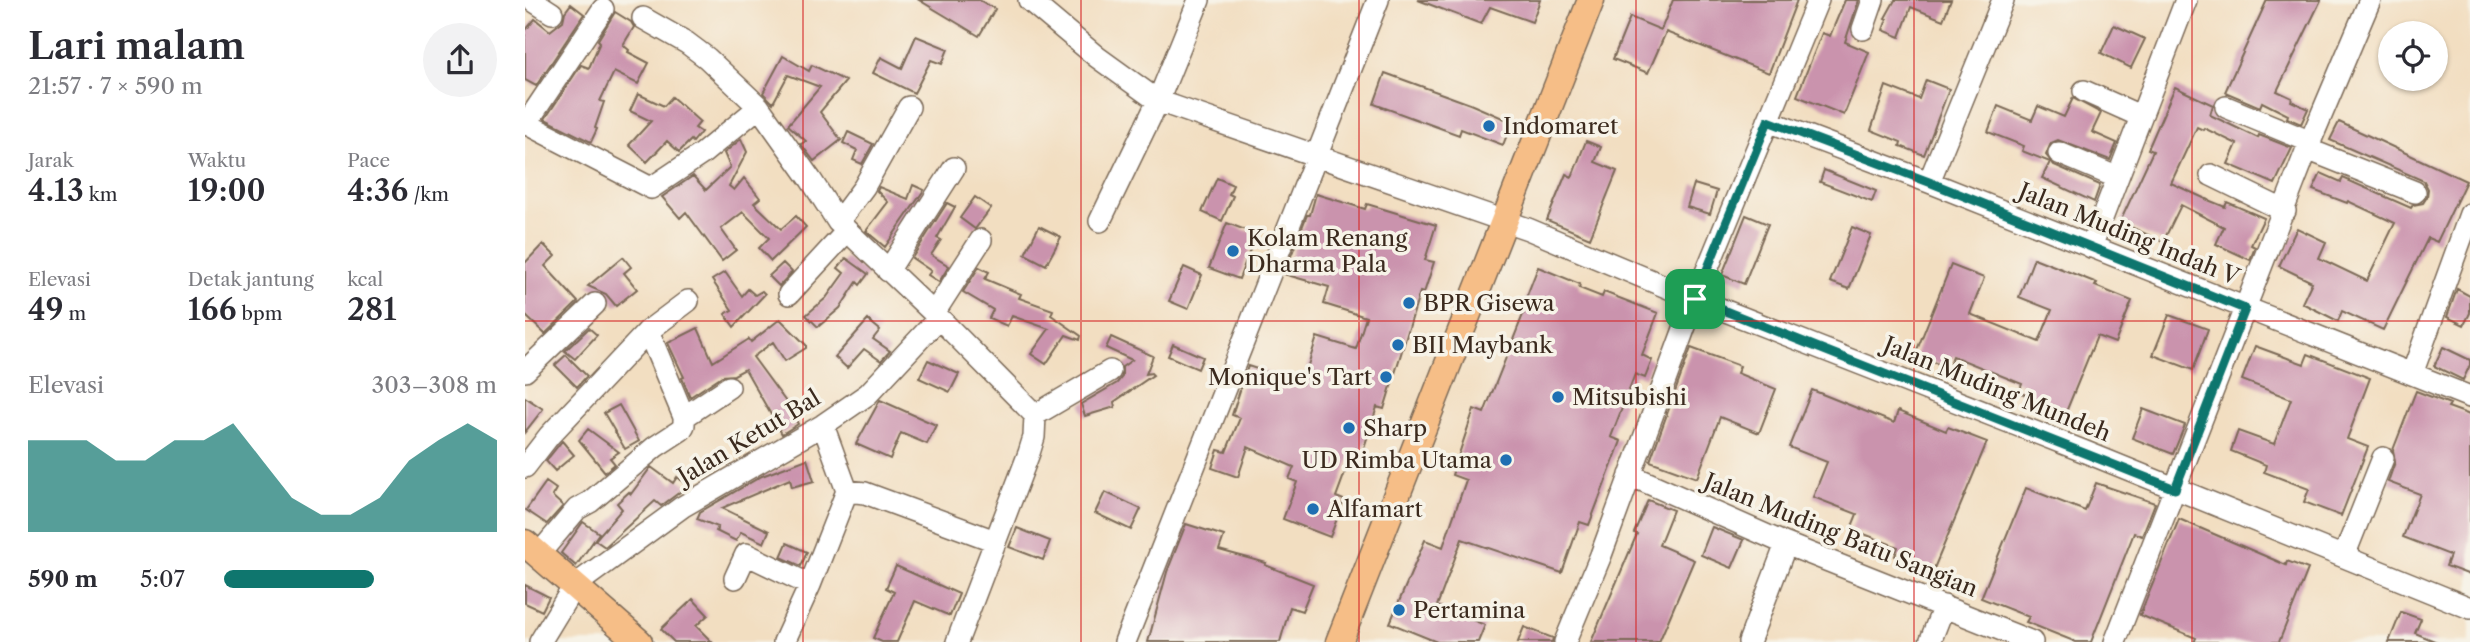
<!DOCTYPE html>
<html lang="id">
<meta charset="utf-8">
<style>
:root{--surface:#fff;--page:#f2f2f3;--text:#2b2b33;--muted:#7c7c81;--accent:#0f766e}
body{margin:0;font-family:"Libre Caslon Text",serif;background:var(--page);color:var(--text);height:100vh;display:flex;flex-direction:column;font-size:26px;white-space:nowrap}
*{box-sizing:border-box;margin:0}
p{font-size:23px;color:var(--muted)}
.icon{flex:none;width:38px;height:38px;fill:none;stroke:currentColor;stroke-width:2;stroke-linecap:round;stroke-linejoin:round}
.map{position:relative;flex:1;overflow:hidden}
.details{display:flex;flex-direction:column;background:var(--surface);width:525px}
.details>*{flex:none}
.tools{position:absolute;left:1853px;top:21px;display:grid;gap:14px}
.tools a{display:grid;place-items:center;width:70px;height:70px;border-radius:50%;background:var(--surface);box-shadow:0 2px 5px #0004;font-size:35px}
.pin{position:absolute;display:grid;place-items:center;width:60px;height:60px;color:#fff;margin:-30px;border-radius:14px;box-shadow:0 4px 10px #0006}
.round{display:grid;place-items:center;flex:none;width:74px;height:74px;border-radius:37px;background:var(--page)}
.head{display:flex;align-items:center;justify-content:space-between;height:119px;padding:0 28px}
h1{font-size:38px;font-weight:600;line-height:52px}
.figures{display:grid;grid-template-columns:repeat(3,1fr);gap:10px;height:119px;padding:7px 28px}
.figures div{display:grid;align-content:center}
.figures b{font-size:30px;font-weight:600}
.figures small{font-size:19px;font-weight:400}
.figures p{font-size:19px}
.chart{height:196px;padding:14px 28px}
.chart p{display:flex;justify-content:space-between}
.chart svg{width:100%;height:126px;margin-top:7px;fill:var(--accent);opacity:.7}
ul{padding:0 28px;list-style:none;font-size:23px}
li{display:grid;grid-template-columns:112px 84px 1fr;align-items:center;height:52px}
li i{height:18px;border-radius:9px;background:var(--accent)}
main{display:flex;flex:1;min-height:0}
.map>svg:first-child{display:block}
</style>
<main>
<section class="details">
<div class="head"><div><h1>Lari malam</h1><p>21:57 · 7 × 590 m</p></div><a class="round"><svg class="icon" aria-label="share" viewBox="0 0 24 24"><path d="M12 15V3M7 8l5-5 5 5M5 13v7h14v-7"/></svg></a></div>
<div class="figures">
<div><p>Jarak</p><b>4.13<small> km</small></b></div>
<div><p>Waktu</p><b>19:00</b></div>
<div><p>Pace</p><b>4:36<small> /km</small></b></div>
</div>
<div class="figures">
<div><p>Elevasi</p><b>49<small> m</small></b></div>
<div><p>Detak jantung</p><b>166<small> bpm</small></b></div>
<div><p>kcal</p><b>281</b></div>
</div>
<div class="chart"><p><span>Elevasi</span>303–308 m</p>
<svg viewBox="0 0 160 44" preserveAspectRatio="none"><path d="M0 44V12L10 12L20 12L30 19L40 19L50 12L60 12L70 6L80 19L90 32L100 38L110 38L120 32L130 19L140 12L150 6L160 12V44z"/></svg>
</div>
<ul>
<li><b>590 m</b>5:07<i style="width:55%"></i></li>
</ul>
</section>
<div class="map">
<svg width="1945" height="642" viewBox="0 0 1945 642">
<rect width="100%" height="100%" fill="#f7f3e8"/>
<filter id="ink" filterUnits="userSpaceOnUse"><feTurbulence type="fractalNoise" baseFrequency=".0143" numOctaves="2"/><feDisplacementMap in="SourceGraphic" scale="14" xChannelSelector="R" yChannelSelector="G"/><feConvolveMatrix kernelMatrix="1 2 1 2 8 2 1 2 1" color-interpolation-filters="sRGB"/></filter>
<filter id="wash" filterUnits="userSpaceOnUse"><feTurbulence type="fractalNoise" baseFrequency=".00686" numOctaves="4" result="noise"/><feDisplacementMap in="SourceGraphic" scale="28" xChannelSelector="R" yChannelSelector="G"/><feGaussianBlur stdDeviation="1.57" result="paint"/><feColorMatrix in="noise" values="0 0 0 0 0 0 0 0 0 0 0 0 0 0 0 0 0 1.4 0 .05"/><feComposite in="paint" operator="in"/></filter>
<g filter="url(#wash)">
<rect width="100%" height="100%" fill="#f2dec1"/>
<g id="blocks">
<path fill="#ca93ad" d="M 394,0 L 454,0 L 470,9 L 454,36 Z
M 893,0 L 1015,0 L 1007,22 L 965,7 L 956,24 Z
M 1148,0 L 1272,0 L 1244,73 L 1141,32 L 1123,73 L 1088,59 L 1105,17 L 1136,30 Z
M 1320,0 L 1334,0 L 1320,42 L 1344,52 L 1319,115 L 1272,96 L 1297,33 L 1305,36 Z
M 1370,0 L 1426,0 L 1418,20 L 1386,7 L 1375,37 L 1358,30 L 1362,19 L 1360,18 Z
M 1742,0 L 1796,0 L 1752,91 L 1767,98 L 1766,101 L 1783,109 L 1776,124 L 1762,118 L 1763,115 L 1737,102 L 1735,107 L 1700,92 Z
M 46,4 L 59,14 L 11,86 L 0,80 L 0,31 L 10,19 L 25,31 L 38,21 L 40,12 Z
M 90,12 L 106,22 L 109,27 L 98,45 L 104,50 L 103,52 L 124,63 L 113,84 L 89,72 L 75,101 L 79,102 L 70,128 L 72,129 L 66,142 L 20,119 L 56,65 L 64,68 L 75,42 L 73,40 Z
M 1589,25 L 1620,39 L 1606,68 L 1576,53 Z
M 391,36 L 423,49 L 417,64 L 406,60 L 389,93 L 348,73 L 356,57 L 377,68 Z
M 258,56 L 284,71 L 287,65 L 321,81 L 295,112 L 316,140 L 289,161 L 276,144 L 281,141 L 263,125 L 295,87 L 263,75 L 248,103 L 238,93 Z
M 860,73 L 945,104 L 987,122 L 978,145 L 936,129 L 934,135 L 849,104 Z
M 1401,80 L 1424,89 L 1399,155 L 1375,146 L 1376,142 L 1346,130 L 1361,86 L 1394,99 Z
M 1650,87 L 1688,105 L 1685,115 L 1733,138 L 1734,135 L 1767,148 L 1750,184 L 1703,164 L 1712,144 L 1679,128 L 1678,130 L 1672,127 L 1646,183 L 1683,200 L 1700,207 L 1702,202 L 1739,218 L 1726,245 L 1730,247 L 1725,260 L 1691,244 L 1699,227 L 1656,205 L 1638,242 L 1595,222 L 1628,151 L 1623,149 Z
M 113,94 L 139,106 L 147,97 L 175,122 L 170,128 L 176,132 L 168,142 L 166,140 L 154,152 L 142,141 L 122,162 L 104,145 L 126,121 L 105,111 Z
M 1548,98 L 1576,113 L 1567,132 L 1592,143 L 1585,160 L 1533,140 L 1526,143 L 1521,155 L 1529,165 L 1575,185 L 1569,202 L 1517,178 L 1525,162 L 1497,151 L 1499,146 L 1463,132 L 1473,106 L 1507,120 L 1513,106 L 1539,117 Z
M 1814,122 L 1941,181 L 1912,242 L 1903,238 L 1858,330 L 1817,311 L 1813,321 L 1777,303 L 1787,282 L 1754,266 L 1772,228 L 1801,242 L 1794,258 L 1842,281 L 1870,223 L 1823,201 L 1822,203 L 1788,190 L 1796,173 L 1816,182 L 1818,178 L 1886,208 L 1888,205 L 1898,203 L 1902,197 L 1903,189 L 1899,181 L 1805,140 Z
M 323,132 L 348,144 L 337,164 L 328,160 L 332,150 L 318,143 Z
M 216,139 L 222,152 L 204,186 L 209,190 L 219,178 L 235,198 L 229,203 L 256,229 L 271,216 L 281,227 L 246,261 L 234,248 L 244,238 L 218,212 L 196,229 L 211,250 L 197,261 L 161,212 L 155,218 L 137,197 L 168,176 L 181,190 L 205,167 L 199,153 Z
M 1061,141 L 1076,147 L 1070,162 L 1092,171 L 1065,238 L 1022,220 L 1041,174 L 1047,177 Z
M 1299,170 L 1351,191 L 1347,202 L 1295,182 Z
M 692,178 L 708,185 L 704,194 L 708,196 L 697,221 L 677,212 Z
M 1169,184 L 1192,191 L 1185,214 L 1162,207 Z
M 388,185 L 399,190 L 360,247 L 341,231 L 363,202 L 352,191 L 354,187 L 383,199 Z
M 791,194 L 840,209 L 842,204 L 911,225 L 900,260 L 909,262 L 899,293 L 895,292 L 859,409 L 852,407 L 837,454 L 828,451 L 811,497 L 819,500 L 805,537 L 758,519 L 772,482 L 764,479 L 769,467 L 723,447 L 713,477 L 687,468 L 693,450 L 701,452 L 715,418 L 707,415 L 723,366 L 777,384 L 792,337 L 831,349 L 841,317 L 799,304 L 804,287 L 759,274 L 782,215 L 785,215 Z
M 450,197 L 466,208 L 450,229 L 435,218 Z
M 422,203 L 430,207 L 412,238 L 416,240 L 406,255 L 424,266 L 414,282 L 403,275 L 406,271 L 387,258 Z
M 1221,215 L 1243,224 L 1219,284 L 1197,275 Z
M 702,223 L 731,234 L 714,279 L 684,268 Z
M 514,226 L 536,237 L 521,265 L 500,254 Z
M 1327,227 L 1346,235 L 1324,289 L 1305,282 Z
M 18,244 L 30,256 L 20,266 L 53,302 L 20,334 L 0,315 L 0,263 Z
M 98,257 L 106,267 L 99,273 L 112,289 L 91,306 L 81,294 L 63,286 Z
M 321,258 L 343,274 L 335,285 L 332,282 L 315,308 L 293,327 L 281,315 L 301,298 L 319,273 L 313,268 Z
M 1509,258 L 1572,283 L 1570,286 L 1607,301 L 1590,343 L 1572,336 L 1541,412 L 1494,392 L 1497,384 L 1428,356 L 1423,368 L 1390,355 L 1426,265 L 1459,278 L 1445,314 L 1514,342 L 1527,310 L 1494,297 Z
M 258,263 L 267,272 L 254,286 L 244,276 Z
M 454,267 L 464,272 L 460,279 L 496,294 L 494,298 L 528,310 L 526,315 L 556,336 L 555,340 L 541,335 L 521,364 L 506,354 L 524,329 L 487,316 L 482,326 L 464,318 L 468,310 L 438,292 Z
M 659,267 L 677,275 L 663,309 L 644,301 Z
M 1013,267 L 1055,284 L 1054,288 L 1077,297 L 1079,292 L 1133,313 L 1117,355 L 1127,360 L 1120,378 L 1110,374 L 1086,437 L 1096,441 L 1064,525 L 1055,522 L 1037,573 L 937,539 L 912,606 L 960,625 L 953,642 L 912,642 L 865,623 L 900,540 L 918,547 L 941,480 L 927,475 L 949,409 L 959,413 L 999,312 L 996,311 Z
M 200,272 L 217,296 L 223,289 L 230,295 L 237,291 L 240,294 L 209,327 L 200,314 L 207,310 L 187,280 Z
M 1932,289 L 1945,296 L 1945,313 L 1939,325 L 1922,317 Z
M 1644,315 L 1683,329 L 1668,370 L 1628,355 Z
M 255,319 L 281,345 L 281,348 L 260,361 L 248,342 L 228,357 L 261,402 L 273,424 L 257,434 L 220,369 L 209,375 L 197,376 L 165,397 L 157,378 L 159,377 L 143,343 L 173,328 L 188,362 L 224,339 L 226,342 Z
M 343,320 L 355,330 L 348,339 L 365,351 L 356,361 L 339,349 L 322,368 L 310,357 Z
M 64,328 L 72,335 L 50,359 L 40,351 Z
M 586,337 L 628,356 L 621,374 L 626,373 L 628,375 L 589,402 L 590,407 L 560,416 L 556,404 L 592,383 L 597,377 L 597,367 L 607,360 L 581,348 Z
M 648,344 L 678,357 L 673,369 L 643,356 Z
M 1730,346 L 1779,364 L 1783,354 L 1845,378 L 1822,439 L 1843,447 L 1816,516 L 1779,502 L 1784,489 L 1739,472 L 1741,465 L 1706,451 L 1713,431 L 1749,444 L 1766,399 L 1717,380 Z
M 1918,347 L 1945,360 L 1945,365 L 1938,380 L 1909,366 Z
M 1166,348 L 1215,366 L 1212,373 L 1251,389 L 1234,433 L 1195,417 L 1172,478 L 1125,461 Z
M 41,355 L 62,376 L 52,387 L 30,365 Z
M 403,360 L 434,374 L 425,392 L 394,378 Z
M 1287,390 L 1369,423 L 1373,411 L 1421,431 L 1423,427 L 1462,442 L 1408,571 L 1370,556 L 1373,547 L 1326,529 L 1332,514 L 1288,497 L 1302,462 L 1264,447 Z
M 1891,391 L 1925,404 L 1923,407 L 1945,415 L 1945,575 L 1921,566 L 1925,555 L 1878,537 L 1895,494 L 1863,482 L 1870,462 L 1868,450 Z
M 0,397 L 18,409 L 0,432 Z
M 355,400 L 411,425 L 402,444 L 376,433 L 365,459 L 331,444 Z
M 94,405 L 114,441 L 100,449 L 79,413 Z
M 1618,409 L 1660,425 L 1648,454 L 1607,438 Z
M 63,429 L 94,452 L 85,458 L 90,464 L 80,472 L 54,440 Z
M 37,441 L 49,455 L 30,471 L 21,461 Z
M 282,459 L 289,481 L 267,487 L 265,479 L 197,508 L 244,531 L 239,543 L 216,532 L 211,541 L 191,531 L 193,527 L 172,519 L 175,512 L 237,476 Z
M 126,467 L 148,483 L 152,477 L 163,486 L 136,506 L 130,501 L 80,547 L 70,540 L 97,509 L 92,503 L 104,492 L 106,494 Z
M 21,482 L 31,489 L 27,496 L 38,506 L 22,524 L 1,510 Z
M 1571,483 L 1630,503 L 1617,536 L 1609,533 L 1566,642 L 1551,642 L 1501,622 L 1504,617 L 1456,598 L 1501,488 L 1560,511 Z
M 580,492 L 616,509 L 606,530 L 570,513 Z
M 1123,500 L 1148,510 L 1134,545 L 1169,560 L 1134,642 L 1066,642 L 1112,534 L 1109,533 Z
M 1654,519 L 1761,565 L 1762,561 L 1783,569 L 1754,642 L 1669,642 L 1671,638 L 1615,615 Z
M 58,522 L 74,533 L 51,566 L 36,553 Z
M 661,524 L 699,536 L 694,550 L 741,563 L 740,565 L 788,584 L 777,611 L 765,607 L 755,642 L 623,642 L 642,572 Z
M 1187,527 L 1219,540 L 1207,568 L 1176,555 Z
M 492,528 L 525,541 L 518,560 L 484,547 Z
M 262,543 L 282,552 L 276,566 L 256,557 Z
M 371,566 L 434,594 L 425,616 L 390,601 L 372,642 L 357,642 L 348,638 L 369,592 L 361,588 Z
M 0,585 L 24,597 L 17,611 L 0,603 Z
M 168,599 L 183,615 L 171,626 L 187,642 L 149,642 L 136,629 Z
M 1876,612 L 1896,619 L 1890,633 L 1912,642 L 1864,642 Z
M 999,627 L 1028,638 L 1027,642 L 993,642 Z"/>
</g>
</g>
<g filter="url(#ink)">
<use href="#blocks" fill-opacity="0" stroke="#7b6957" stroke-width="2"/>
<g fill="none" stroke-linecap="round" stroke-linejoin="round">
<defs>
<path id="minor" d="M 7,0 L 27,13
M 504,0 L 572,57 L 633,101 L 1003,229 L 1170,299 L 1558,451 L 1945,608
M 118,18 L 162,43 L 182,58 L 234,107 L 286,180 L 313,222 L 414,318 L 510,415 L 509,437 L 504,453 L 432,642
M 1338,29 L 1348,0
M 1559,91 L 1615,116
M 1701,107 L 1786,142
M 1243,121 L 1404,182 L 1945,397
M 0,123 L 126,188 L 177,154 L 234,107
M 1,124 L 78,9
M 1782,149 L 1890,192
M 1534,153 L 1591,177
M 1686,175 L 1760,211
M 1404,182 L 1478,0
M 575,221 L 633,101 L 674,0
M 313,222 L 339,187 L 384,107
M 1566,247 L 1661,0
M 363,271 L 429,168
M 264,294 L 322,231
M 409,313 L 456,240
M 0,371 L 70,304
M 1887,374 L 1945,214
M 510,415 L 585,371
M 159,417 L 204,387
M 0,467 L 24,436 L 123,331 L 163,301
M 1105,475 L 1261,544 L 1507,642
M 322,491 L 340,493 L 470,541
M 14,554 L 52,509 L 65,502 L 130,447 L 156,430 L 159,425 L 159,417 L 123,331
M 1819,556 L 1858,458
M 210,578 L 221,554 L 285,585
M 15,642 L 49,586 L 157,507 L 298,425 L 343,394 L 414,318
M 259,642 L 285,585 L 322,491 L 298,425
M 600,642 L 853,0
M 1040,642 L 1076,555 L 1170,299 L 1293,0
M 1224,642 L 1261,544
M 1405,642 L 1419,606
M 1590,642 L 1782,149 L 1845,0"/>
<path id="major" d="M 0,543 L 114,642
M 814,642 L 1066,0"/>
</defs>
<use href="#minor" stroke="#7b6957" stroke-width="24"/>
<use href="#major" stroke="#7b6957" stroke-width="29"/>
<use href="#minor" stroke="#fff" stroke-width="21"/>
<use href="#major" stroke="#f6be87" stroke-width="26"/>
</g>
</g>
<g fill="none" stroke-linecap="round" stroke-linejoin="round" filter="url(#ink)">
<defs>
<path id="route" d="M 1243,121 L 1404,182 L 1720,309 L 1650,489 L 1170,299 Z"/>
</defs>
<use href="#route" stroke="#fff" stroke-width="14"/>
<use href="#route" stroke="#0f766e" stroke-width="9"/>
</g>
<path fill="none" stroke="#d62828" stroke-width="2" stroke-opacity="0.55" d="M 278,0 L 278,642M 556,0 L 556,642M 834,0 L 834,642M 1111,0 L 1111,642M 1389,0 L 1389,642M 1667,0 L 1667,642M 0,321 L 1945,321"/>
<g fill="#1f6fb2" stroke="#f7f3e8" stroke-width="2.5">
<circle cx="964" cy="126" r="7"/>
<circle cx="708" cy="251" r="7"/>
<circle cx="884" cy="303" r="7"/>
<circle cx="873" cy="345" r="7"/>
<circle cx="861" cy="377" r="7"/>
<circle cx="1033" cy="397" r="7"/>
<circle cx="824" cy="428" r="7"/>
<circle cx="981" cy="460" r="7"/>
<circle cx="788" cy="509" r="7"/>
<circle cx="874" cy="610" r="7"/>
</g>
<g text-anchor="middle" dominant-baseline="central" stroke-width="7" stroke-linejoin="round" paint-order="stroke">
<g font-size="23" fill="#3b2a1e" stroke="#f7f3e8" text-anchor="start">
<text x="978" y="126">Indomaret</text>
<text x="722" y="238">Kolam Renang<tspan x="722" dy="26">Dharma Pala</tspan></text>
<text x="898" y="303">BPR Gisewa</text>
<text x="887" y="345">BII Maybank</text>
<text x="847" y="377" text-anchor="end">Monique's Tart</text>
<text x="1047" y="397">Mitsubishi</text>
<text x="838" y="428">Sharp</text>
<text x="967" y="460" text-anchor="end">UD Rimba Utama</text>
<text x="802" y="509">Alfamart</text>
<text x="888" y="610">Pertamina</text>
</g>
<g font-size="23" fill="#3b2a1e" stroke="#f7f3e8">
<text transform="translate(1604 234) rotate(22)">Jalan Muding Indah V</text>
<text transform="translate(1472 389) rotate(22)">Jalan Muding Mundeh</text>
<text transform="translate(224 437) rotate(-31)">Jalan Ketut Bal</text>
<text transform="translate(1316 535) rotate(22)">Jalan Muding Batu Sangian</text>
</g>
</g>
</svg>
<div class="tools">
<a><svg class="icon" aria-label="locate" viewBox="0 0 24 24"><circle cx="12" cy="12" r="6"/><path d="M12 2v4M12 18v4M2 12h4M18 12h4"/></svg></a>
</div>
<div class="pin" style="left:1170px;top:299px;background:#1e9e55"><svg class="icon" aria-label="arrive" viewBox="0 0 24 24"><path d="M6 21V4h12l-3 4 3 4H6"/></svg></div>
</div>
</main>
